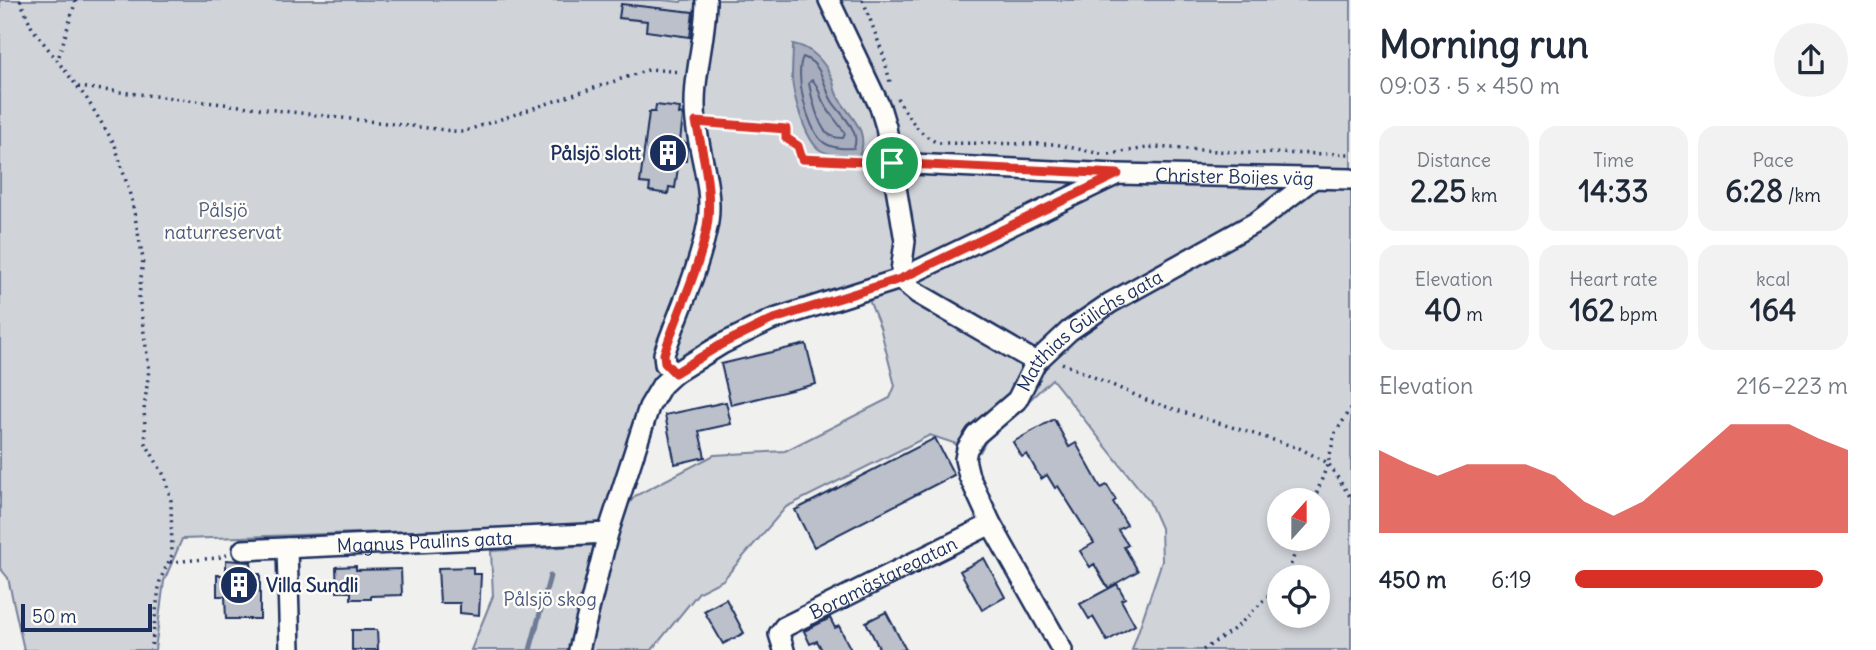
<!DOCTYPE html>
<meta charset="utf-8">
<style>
:root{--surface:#fff;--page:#f2f2f3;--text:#1f2937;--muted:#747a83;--accent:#d93025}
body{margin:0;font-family:Delius,sans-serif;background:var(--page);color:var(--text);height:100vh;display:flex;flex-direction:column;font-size:26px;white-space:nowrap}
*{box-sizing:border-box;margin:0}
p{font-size:23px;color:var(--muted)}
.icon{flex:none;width:38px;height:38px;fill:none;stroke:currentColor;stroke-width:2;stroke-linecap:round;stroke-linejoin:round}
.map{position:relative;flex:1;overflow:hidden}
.side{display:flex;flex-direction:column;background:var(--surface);width:525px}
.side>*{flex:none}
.needle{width:46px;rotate:21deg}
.fabs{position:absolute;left:1267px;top:488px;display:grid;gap:14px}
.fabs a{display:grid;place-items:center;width:63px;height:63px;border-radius:50%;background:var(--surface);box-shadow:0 4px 10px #0003;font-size:35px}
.scale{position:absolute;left:21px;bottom:18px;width:131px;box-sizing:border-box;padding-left:7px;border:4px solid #1b2f5e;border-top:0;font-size:19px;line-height:24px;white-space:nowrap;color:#1b2f5e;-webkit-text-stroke:5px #fdfcf7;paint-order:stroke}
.pin{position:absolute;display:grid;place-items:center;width:60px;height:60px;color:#fff;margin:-30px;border:4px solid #fff;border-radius:50%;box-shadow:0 2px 7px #0007}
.round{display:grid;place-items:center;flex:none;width:74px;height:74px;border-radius:37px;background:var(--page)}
.overview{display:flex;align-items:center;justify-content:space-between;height:119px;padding:0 28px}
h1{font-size:38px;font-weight:700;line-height:52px}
.stats{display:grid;grid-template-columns:repeat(3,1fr);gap:10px;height:119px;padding:7px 28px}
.stats div{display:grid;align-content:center;border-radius:18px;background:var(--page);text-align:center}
.stats b{font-size:30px;font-weight:700}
.stats small{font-size:19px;font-weight:400}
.stats p{font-size:19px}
.chart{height:196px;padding:14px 28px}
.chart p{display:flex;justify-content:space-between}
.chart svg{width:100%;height:126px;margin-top:7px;fill:var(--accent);opacity:.7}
ul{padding:0 28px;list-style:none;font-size:23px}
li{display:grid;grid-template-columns:112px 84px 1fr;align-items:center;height:52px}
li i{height:18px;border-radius:9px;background:var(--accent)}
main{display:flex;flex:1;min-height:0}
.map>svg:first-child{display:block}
</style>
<main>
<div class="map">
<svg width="1351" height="650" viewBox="0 0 1351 650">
<rect width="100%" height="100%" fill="#f0f0ee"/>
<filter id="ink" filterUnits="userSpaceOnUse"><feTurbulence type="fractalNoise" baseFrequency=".0143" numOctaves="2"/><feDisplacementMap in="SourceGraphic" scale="14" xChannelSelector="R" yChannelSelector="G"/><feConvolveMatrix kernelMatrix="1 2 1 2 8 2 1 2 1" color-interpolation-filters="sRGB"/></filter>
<g filter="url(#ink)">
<path fill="#d0d3d8" stroke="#76819b" stroke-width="2" fill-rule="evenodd" d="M 0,0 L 662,0 L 681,2 L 682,0 L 1351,0 L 1351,650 L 1132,650 L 1162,561 L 1161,528 L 1149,501 L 1052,379 L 986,441 L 980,452 L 930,435 L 786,507 L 723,580 L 699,592 L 652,650 L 471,650 L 493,596 L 491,551 L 597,545 L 635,496 L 714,455 L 785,451 L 890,398 L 895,386 L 880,327 L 869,300 L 826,314 L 761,329 L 662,393 L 607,516 L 599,522 L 587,525 L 182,539 L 164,581 L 155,650 L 24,650 L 8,578 L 0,568 ZM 1279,500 L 1318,500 L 1318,539 L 1279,539 ZM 1279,578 L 1318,578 L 1318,616 L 1279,616 Z"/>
<path fill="#a7adbd" stroke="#6f7b97" stroke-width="2" d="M 793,44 C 812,47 826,63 833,81 C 834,86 835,92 838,97 C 849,116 871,131 859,156 C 847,156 830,156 820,150 C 805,140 793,95 792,78 C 792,66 793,55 793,44 Z"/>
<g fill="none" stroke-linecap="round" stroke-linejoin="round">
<path stroke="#536184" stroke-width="2" d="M 803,57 C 824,65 822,84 832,101 C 841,115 861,130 854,148 C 844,149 829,148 822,141 C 807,128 794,73 803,57 Z
M 812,80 C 820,86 819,97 825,105 C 831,116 839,123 845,134 L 843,138 C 837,138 831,137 827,133 C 818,125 811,95 809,83 Z"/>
<path stroke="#6f7b97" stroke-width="5" d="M 530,650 L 550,576"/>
</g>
<path fill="#bbc0ca" stroke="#1b2f5e" stroke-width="2" d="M 621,4 L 693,12 L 690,37 L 646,31 L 647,21 L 619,18 Z
M 656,105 L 680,108 L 679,114 L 683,115 L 680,142 L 687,143 L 686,161 L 679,161 L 675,188 L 669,187 L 668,194 L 649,191 L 650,184 L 640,183 L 649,112 L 655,112 Z
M 806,344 L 816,384 L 731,405 L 721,364 Z
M 726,402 L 731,424 L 699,431 L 705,457 L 675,464 L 665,415 Z
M 1054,419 L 1069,447 L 1076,443 L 1101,488 L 1107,485 L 1116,500 L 1113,502 L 1127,525 L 1118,530 L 1128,545 L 1124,547 L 1138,571 L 1108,588 L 1094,564 L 1090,567 L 1080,551 L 1094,543 L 1058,486 L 1055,488 L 1047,475 L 1041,479 L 1027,454 L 1022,457 L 1013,442 Z
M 935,438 L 954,475 L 814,547 L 795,510 Z
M 984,558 L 1005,597 L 982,610 L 960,571 Z
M 226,560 L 251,562 L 252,574 L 260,574 L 260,619 L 226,619 L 225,596 L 217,596 L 217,575 L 226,575 Z
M 356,566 L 356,570 L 401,569 L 402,595 L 371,596 L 371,599 L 351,599 L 351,592 L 337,592 L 336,567 Z
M 473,567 L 473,574 L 481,574 L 479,615 L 460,613 L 460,603 L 440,603 L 438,568 Z
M 1117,584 L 1125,598 L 1121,600 L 1135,625 L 1107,641 L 1093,617 L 1089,619 L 1080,604 Z
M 726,599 L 744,633 L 723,644 L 704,611 Z
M 886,612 L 906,650 L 880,650 L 866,622 Z
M 830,618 L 835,628 L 839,626 L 851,650 L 822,650 L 817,641 L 810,644 L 804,631 Z
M 352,630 L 377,630 L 378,650 L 352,650 Z"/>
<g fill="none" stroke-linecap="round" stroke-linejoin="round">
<defs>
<g id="minor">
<path d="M 892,163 L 1115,174"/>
<path id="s1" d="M 1036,362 L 917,293 L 900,279 L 1118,174 L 1351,179"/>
<path d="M 675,373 L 665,364 L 664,354 C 679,311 700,267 708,222 C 713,188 699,155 696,122 C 691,80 706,41 706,0"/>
<path d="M 287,548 L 290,650"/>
<path id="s2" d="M 243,550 L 608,533"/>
<path d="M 579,650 L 608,533 L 649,407 L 662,385 L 675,373 L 722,344 L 771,320 L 900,279 L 905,241 L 886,127 L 880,107 L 829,0"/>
<path id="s3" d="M 784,650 L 779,634 L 784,627 L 991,524"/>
<path id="s4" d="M 1062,650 L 991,524 L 969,476 L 965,459 L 967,449 L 976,435 L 1017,400 L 1036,362 L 1069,331 L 1110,303 L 1258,221 L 1314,178"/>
</g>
</defs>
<use href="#minor" stroke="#1b2f5e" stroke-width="24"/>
<path stroke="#1b2f5e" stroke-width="3.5" stroke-dasharray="2 5" stroke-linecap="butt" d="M 20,0 L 32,28 L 87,99 L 115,145 L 132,201 L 143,259 L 139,297 L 149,369 L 144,410 L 146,444 L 165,477 L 171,501 L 172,555 L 160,580 L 151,650
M 863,0 L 884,57 L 890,82
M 59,56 L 76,0
M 78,87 L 462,132 L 651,69 L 680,72
M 897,98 C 909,117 917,133 938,143 L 1055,144 L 1101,154
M 712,123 L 786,129 L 786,138 L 798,146 L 802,159 L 873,162
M 1109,154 L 1154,147 L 1250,153 L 1351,154
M 1062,363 L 1151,402 L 1299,448 L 1328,463 L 1351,498
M 1314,500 L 1328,463 L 1335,433 L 1351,409
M 170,562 L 217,558 L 227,555
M 1286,578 L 1300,539
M 1203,650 L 1237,627 L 1279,585"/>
<use href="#minor" stroke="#fdfcf7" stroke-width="19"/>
</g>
</g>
<g fill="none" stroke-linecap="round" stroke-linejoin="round" filter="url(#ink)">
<defs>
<path id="route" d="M 696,122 L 786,129 L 786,138 L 798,146 L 802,159 L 1118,174 L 900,279 L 771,320 L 722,344 L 675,373 L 665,363 L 664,354 C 677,314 704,259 708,219 C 711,187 703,153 696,122 Z"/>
</defs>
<use href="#route" stroke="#fff" stroke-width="14"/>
<use href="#route" stroke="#d93025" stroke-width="9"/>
</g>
<defs>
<symbol id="building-disc" viewBox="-11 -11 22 22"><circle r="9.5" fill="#1b2f5e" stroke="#fdfcf7"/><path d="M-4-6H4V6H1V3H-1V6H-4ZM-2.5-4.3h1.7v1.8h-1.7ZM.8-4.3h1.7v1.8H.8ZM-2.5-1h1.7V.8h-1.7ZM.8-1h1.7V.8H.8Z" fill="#fff"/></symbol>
</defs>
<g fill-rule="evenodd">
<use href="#building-disc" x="646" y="131" width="44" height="44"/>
<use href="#building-disc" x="217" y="563" width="44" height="44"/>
</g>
<g text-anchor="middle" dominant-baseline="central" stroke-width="5" stroke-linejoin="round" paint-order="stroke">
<g font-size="19" font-weight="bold" fill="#1b2f5e" stroke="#fdfcf7" text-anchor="end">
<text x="641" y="153">Pålsjö slott</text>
<text x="266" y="585" text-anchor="start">Villa Sundli</text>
</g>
<g font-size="19" fill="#1b2f5e" stroke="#fdfcf7">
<text stroke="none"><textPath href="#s1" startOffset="518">Christer Boijes väg</textPath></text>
<text stroke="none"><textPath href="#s4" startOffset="399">Matthias Gülichs gata</textPath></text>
<text stroke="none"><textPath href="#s2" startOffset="182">Magnus Paulins gata</textPath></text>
<text stroke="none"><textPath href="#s3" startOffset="136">Borgmästaregatan</textPath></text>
</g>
<g font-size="19" fill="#48587c" stroke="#fdfcf7">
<text x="223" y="210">Pålsjö<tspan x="223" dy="22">naturreservat</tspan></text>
<text x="550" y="599">Pålsjö skog</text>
</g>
</g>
</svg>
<div class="fabs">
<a><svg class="needle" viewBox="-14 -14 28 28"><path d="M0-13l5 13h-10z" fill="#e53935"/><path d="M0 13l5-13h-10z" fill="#747a83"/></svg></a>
<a><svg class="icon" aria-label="locate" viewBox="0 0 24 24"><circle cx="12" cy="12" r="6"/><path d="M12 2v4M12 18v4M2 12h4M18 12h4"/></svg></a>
</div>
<div class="scale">50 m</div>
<div class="pin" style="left:892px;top:163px;background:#1e9e55"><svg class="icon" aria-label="arrive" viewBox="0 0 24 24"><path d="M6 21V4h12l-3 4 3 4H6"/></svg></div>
</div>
<section class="side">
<div class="overview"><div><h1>Morning run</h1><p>09:03 · 5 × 450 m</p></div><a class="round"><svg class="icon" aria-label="share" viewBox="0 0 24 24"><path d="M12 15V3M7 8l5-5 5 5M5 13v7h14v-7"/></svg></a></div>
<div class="stats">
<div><p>Distance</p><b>2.25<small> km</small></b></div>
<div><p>Time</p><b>14:33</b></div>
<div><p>Pace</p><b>6:28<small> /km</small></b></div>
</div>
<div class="stats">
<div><p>Elevation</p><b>40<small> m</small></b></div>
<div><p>Heart rate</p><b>162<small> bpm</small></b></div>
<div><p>kcal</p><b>164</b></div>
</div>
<div class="chart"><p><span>Elevation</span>216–223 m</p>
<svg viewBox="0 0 160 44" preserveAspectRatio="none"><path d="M0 44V15L10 20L20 24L30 20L40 20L50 20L60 24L70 33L80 38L90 33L100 24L110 15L120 6L130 6L140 6L150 11L160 15V44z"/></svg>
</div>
<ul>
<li><b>450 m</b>6:19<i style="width:91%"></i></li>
</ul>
</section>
</main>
